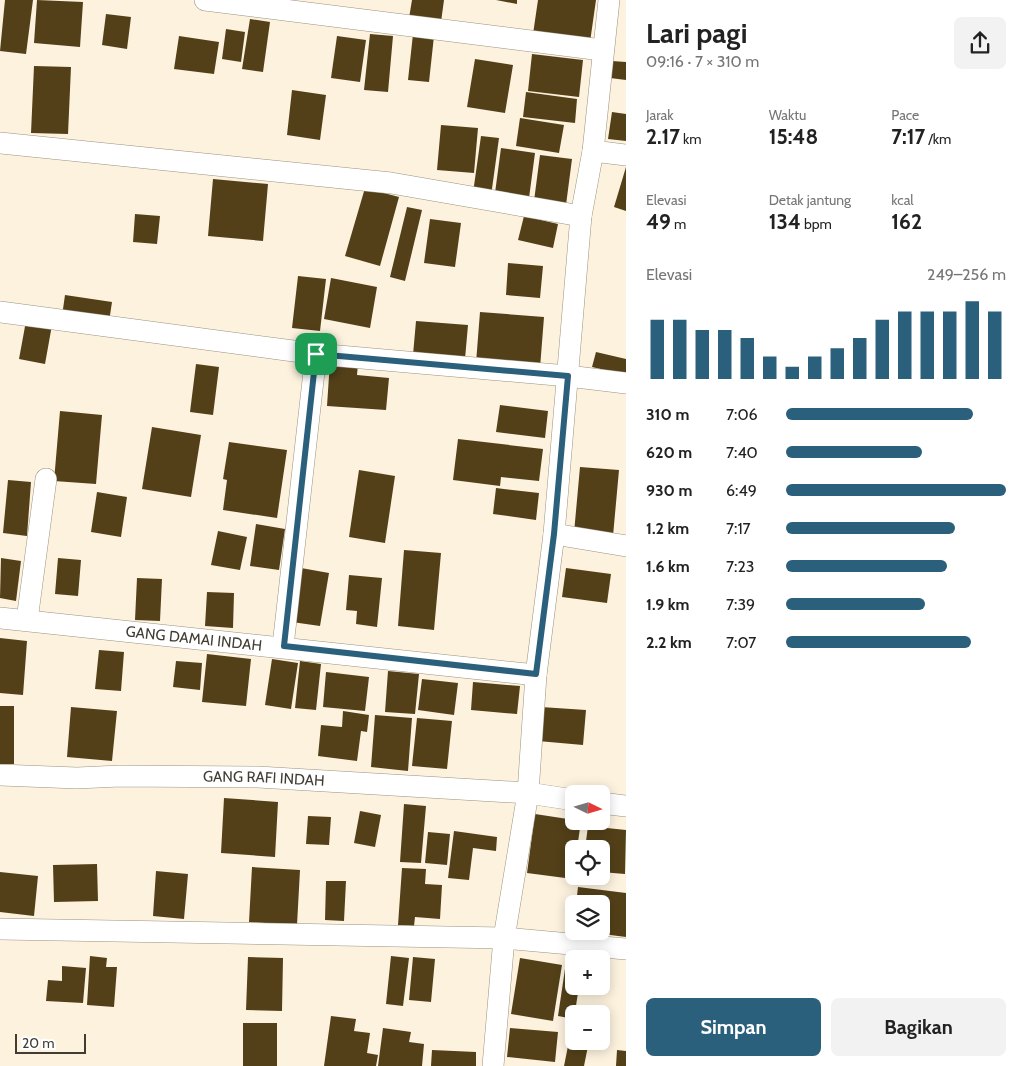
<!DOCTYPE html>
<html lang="id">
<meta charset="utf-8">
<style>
:root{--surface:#fff;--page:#f2f2f2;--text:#222;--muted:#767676;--accent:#2b607c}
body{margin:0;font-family:Cabin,sans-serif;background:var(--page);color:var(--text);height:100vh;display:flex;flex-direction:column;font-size:19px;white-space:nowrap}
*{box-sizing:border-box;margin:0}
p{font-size:16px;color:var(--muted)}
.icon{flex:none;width:28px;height:28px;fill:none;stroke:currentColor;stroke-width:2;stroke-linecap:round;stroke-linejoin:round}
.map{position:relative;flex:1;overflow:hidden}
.sheet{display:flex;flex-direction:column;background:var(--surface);width:400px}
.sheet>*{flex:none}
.needle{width:32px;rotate:95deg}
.buttons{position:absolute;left:565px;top:785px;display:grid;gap:10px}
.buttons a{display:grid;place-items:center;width:45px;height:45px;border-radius:8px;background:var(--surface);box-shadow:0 2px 12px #0003;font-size:25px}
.scale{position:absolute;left:15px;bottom:12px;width:71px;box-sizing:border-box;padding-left:5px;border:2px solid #413d35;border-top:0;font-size:14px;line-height:18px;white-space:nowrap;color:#413d35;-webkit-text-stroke:4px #fff;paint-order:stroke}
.pin{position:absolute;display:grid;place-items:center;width:42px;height:42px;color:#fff;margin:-21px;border-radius:10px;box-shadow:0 2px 8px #0006}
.round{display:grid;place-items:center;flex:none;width:52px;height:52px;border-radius:8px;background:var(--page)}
.summary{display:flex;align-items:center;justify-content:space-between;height:85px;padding:0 20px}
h1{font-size:28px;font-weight:700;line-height:38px}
.metrics{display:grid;grid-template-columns:repeat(3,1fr);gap:8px;height:85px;padding:5px 20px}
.metrics div{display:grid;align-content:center}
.metrics b{font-size:21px;font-weight:700}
.metrics small{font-size:14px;font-weight:400}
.metrics p{font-size:14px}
.chart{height:140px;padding:10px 20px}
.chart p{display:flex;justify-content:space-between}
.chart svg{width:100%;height:90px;margin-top:5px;stroke:var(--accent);stroke-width:6}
.button{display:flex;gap:10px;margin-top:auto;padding:10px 20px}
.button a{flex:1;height:58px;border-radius:8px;background:var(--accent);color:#fff;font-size:20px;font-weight:700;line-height:58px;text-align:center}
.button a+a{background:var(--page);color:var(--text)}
ul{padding:0 20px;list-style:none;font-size:16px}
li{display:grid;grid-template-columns:80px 60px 1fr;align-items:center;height:38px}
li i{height:12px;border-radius:6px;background:var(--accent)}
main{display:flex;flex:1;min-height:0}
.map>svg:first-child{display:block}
</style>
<main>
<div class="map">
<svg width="626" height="1066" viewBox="0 0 626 1066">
<rect width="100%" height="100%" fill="#fcf2de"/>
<path fill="#534019" d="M 5,0 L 33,0 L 26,54 L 0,51 Z
M 37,0 L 83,2 L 80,47 L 34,43 Z
M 412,0 L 444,0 L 441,22 L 409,18 Z
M 496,0 L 517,0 L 517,4 Z
M 538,0 L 596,0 L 590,42 L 533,34 Z
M 106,14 L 131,17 L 127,49 L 102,45 Z
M 250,19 L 270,22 L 263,72 L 242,69 Z
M 226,29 L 245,32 L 241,62 L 222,59 Z
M 370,34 L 393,36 L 388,92 L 364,90 Z
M 413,34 L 434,36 L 429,82 L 408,80 Z
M 179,36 L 219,42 L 214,74 L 174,69 Z
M 337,36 L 366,40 L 360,82 L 331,78 Z
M 532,54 L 583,60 L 579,97 L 528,91 Z
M 475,59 L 513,65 L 505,113 L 467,107 Z
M 612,61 L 626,62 L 626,80 L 610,78 Z
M 34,66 L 71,67 L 68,134 L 31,133 Z
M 292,90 L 326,95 L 320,140 L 287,135 Z
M 526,92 L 577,99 L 575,123 L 523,117 Z
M 612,112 L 626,114 L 626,141 L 608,139 Z
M 520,118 L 564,125 L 559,153 L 516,146 Z
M 441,125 L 478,128 L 474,173 L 437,170 Z
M 481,136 L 499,138 L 491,196 L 473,193 Z
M 501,148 L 535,153 L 529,198 L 495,193 Z
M 540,155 L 572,159 L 566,205 L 534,201 Z
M 626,167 L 626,211 L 614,207 Z
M 213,179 L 268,184 L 263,241 L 208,236 Z
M 365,188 L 399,197 L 380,266 L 345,256 Z
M 407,207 L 422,210 L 405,281 L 390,277 Z
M 135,214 L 160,216 L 157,244 L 133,242 Z
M 524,216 L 558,224 L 553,248 L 518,240 Z
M 430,219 L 461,223 L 455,267 L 424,263 Z
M 508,263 L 543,266 L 540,298 L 506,295 Z
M 298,276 L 326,279 L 320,331 L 292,328 Z
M 331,278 L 377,287 L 370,328 L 324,319 Z
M 65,295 L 112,302 L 109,322 L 62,316 Z
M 480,312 L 544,317 L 540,368 L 476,363 Z
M 26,321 L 52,325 L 45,364 L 19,359 Z
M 416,321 L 468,325 L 465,359 L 413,355 Z
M 596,352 L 626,359 L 626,375 L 592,367 Z
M 330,361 L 358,364 L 357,375 L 389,378 L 386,410 L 327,406 Z
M 196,364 L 219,367 L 213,415 L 190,412 Z
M 500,405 L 548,411 L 545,438 L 496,432 Z
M 60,411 L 102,415 L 96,484 L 54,481 Z
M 152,427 L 201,435 L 191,497 L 142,489 Z
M 458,439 L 543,449 L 539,481 L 501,477 L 500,486 L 453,480 Z
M 229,442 L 287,450 L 277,518 L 223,510 L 227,480 L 223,479 Z
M 580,467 L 619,470 L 613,536 L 574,533 Z
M 359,470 L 395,476 L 385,543 L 349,537 Z
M 8,480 L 31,482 L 27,536 L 3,533 Z
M 496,488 L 539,493 L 536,520 L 493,514 Z
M 97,492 L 127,497 L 121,537 L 91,532 Z
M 256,524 L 285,529 L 279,570 L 250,566 Z
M 218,531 L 247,537 L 240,570 L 211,565 Z
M 404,550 L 441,553 L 434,630 L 398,626 Z
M 1,558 L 21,561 L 16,601 L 0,598 Z
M 58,558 L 81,560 L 78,596 L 55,594 Z
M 301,568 L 329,573 L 320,626 L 292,622 Z
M 566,568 L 611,574 L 607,603 L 562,597 Z
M 349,575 L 382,578 L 377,627 L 356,624 L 357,611 L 346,610 Z
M 137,578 L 162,579 L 160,621 L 135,620 Z
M 207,592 L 234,593 L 233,628 L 205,626 Z
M 0,638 L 27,641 L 23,695 L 0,693 Z
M 99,650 L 124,652 L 121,691 L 95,689 Z
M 207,654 L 251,659 L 246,706 L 202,702 Z
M 272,659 L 298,663 L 291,709 L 265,705 Z
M 176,661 L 202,663 L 200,690 L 173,687 Z
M 300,661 L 321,664 L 316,710 L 295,708 Z
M 388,671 L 419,674 L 415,714 L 385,712 Z
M 326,672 L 369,677 L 365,711 L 323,707 Z
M 422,679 L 458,683 L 454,715 L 418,710 Z
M 473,682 L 520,686 L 517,714 L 471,710 Z
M 0,706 L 14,706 L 14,764 L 0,764 Z
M 71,707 L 117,711 L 112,761 L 67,757 Z
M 541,707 L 586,710 L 583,745 L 538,741 Z
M 343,711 L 369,715 L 367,732 L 361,731 L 357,761 L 318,756 L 321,725 L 342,727 Z
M 375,715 L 412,718 L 408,771 L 371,767 Z
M 417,718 L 452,721 L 447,769 L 412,766 Z
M 224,798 L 278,802 L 275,857 L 221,853 Z
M 404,804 L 426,806 L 421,863 L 400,862 Z
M 360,811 L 381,815 L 375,847 L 354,843 Z
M 535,814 L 581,821 L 577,849 L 574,849 L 573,879 L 527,873 Z
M 308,816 L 331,817 L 329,845 L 306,844 Z
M 588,826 L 626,830 L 625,874 L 601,872 L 601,849 L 585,849 Z
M 454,831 L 497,837 L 496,851 L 473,848 L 469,880 L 448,878 Z
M 428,832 L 450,834 L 447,865 L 425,863 Z
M 97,864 L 98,901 L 54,902 L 53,865 Z
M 252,867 L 300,870 L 297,925 L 249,922 Z
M 402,868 L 426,869 L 425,884 L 442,885 L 440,919 L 415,917 L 414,926 L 398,925 Z
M 156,871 L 188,874 L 184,919 L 153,916 Z
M 0,872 L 38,876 L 34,916 L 0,912 Z
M 326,881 L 346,881 L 344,921 L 325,920 Z
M 578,887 L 626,893 L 626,937 L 587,932 L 601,931 L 601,904 L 576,904 Z
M 90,956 L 107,958 L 106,967 L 117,967 L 114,1007 L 87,1005 Z
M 391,956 L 409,958 L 403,1006 L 386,1004 Z
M 248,957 L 283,958 L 282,1011 L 246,1010 Z
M 413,957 L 435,959 L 431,1002 L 409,1000 Z
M 520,958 L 562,965 L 553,1021 L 511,1014 Z
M 62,966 L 86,968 L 83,1003 L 46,1001 L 48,980 L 62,981 Z
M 565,969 L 574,971 L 574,986 L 579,986 L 574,1019 L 558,1016 Z
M 331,1016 L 356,1019 L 354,1031 L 370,1033 L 367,1053 L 378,1055 L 376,1066 L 324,1066 Z
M 243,1023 L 277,1023 L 277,1066 L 243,1066 Z
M 383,1028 L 411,1032 L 409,1042 L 424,1044 L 422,1066 L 378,1066 Z
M 510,1028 L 558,1032 L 555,1062 L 507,1057 Z
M 571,1031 L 574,1032 L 574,1041 L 589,1041 L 584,1066 L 564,1066 Z
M 432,1050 L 476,1052 L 476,1066 L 431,1066 Z
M 617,1050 L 626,1051 L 626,1066 L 616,1066 Z"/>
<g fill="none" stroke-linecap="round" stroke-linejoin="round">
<defs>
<g id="minor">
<path d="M 205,0 L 602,50"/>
<path d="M 0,143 L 391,183 L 581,216"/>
<path d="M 593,151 L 626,155"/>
<path d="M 0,312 L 316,354 L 568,376 L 626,383"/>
<path d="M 554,534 L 626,546"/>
<path id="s1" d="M 0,618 L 536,675"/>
<path d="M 27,620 L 46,479"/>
<path d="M 283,646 L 316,354"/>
<path id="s2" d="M 0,775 L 77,778 L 120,776 L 258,777 L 528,793 L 574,800"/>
<path d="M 601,803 L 626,806"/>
<path d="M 0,929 L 504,938 L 626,949"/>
<path d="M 493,1066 L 504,938 L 528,793 L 536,675 L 554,534 L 581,216 L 593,151 L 609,0"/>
</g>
</defs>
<use href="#minor" stroke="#9b9280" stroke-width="22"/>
<use href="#minor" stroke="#fff" stroke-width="21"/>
</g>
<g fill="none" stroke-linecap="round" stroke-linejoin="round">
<defs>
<path id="route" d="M 316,354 L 568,376 L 554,534 L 536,674 L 284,646 Z"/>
</defs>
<use href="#route" stroke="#fff" stroke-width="10"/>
<use href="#route" stroke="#2b607c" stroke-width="6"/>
</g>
<g text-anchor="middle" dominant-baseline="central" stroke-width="5" stroke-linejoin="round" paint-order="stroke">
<g font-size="15" fill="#413d35" stroke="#fff">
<text stroke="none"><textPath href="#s1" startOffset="195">GANG DAMAI INDAH</textPath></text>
<text stroke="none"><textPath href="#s2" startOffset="264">GANG RAFI INDAH</textPath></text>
</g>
</g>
</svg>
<div class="buttons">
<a><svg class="needle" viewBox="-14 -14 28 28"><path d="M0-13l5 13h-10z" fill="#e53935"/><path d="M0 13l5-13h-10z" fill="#767676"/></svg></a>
<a><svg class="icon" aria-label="locate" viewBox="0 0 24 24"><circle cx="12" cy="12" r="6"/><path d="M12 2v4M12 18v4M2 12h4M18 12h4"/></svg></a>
<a><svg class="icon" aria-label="layers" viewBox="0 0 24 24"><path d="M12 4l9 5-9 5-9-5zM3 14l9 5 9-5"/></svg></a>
<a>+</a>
<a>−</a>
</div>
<div class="scale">20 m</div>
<div class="pin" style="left:316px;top:354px;background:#1e9e55"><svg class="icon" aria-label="arrive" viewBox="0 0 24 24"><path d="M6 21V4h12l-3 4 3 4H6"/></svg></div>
</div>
<section class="sheet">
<div class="summary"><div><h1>Lari pagi</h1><p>09:16 · 7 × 310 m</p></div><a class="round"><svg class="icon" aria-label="share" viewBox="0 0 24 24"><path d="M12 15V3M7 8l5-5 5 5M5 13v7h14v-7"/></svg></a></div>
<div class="metrics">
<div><p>Jarak</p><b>2.17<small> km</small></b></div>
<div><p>Waktu</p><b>15:48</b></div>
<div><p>Pace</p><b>7:17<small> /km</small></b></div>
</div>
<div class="metrics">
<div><p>Elevasi</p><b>49<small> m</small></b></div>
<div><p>Detak jantung</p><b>134<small> bpm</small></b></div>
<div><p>kcal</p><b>162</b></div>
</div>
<div class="chart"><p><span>Elevasi</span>249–256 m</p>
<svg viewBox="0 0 160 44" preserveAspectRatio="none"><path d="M5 44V15M15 44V15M25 44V20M35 44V20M45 44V24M55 44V33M65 44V38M75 44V33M85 44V29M95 44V24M105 44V15M115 44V11M125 44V11M135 44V11M145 44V6M155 44V11"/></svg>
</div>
<ul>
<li><b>310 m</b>7:06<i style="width:85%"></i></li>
<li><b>620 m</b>7:40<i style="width:62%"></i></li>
<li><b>930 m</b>6:49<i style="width:100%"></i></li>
<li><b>1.2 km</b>7:17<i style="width:77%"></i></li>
<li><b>1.6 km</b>7:23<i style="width:73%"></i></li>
<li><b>1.9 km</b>7:39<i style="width:63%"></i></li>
<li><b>2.2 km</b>7:07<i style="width:84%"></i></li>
</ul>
<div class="button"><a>Simpan</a><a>Bagikan</a></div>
</section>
</main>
